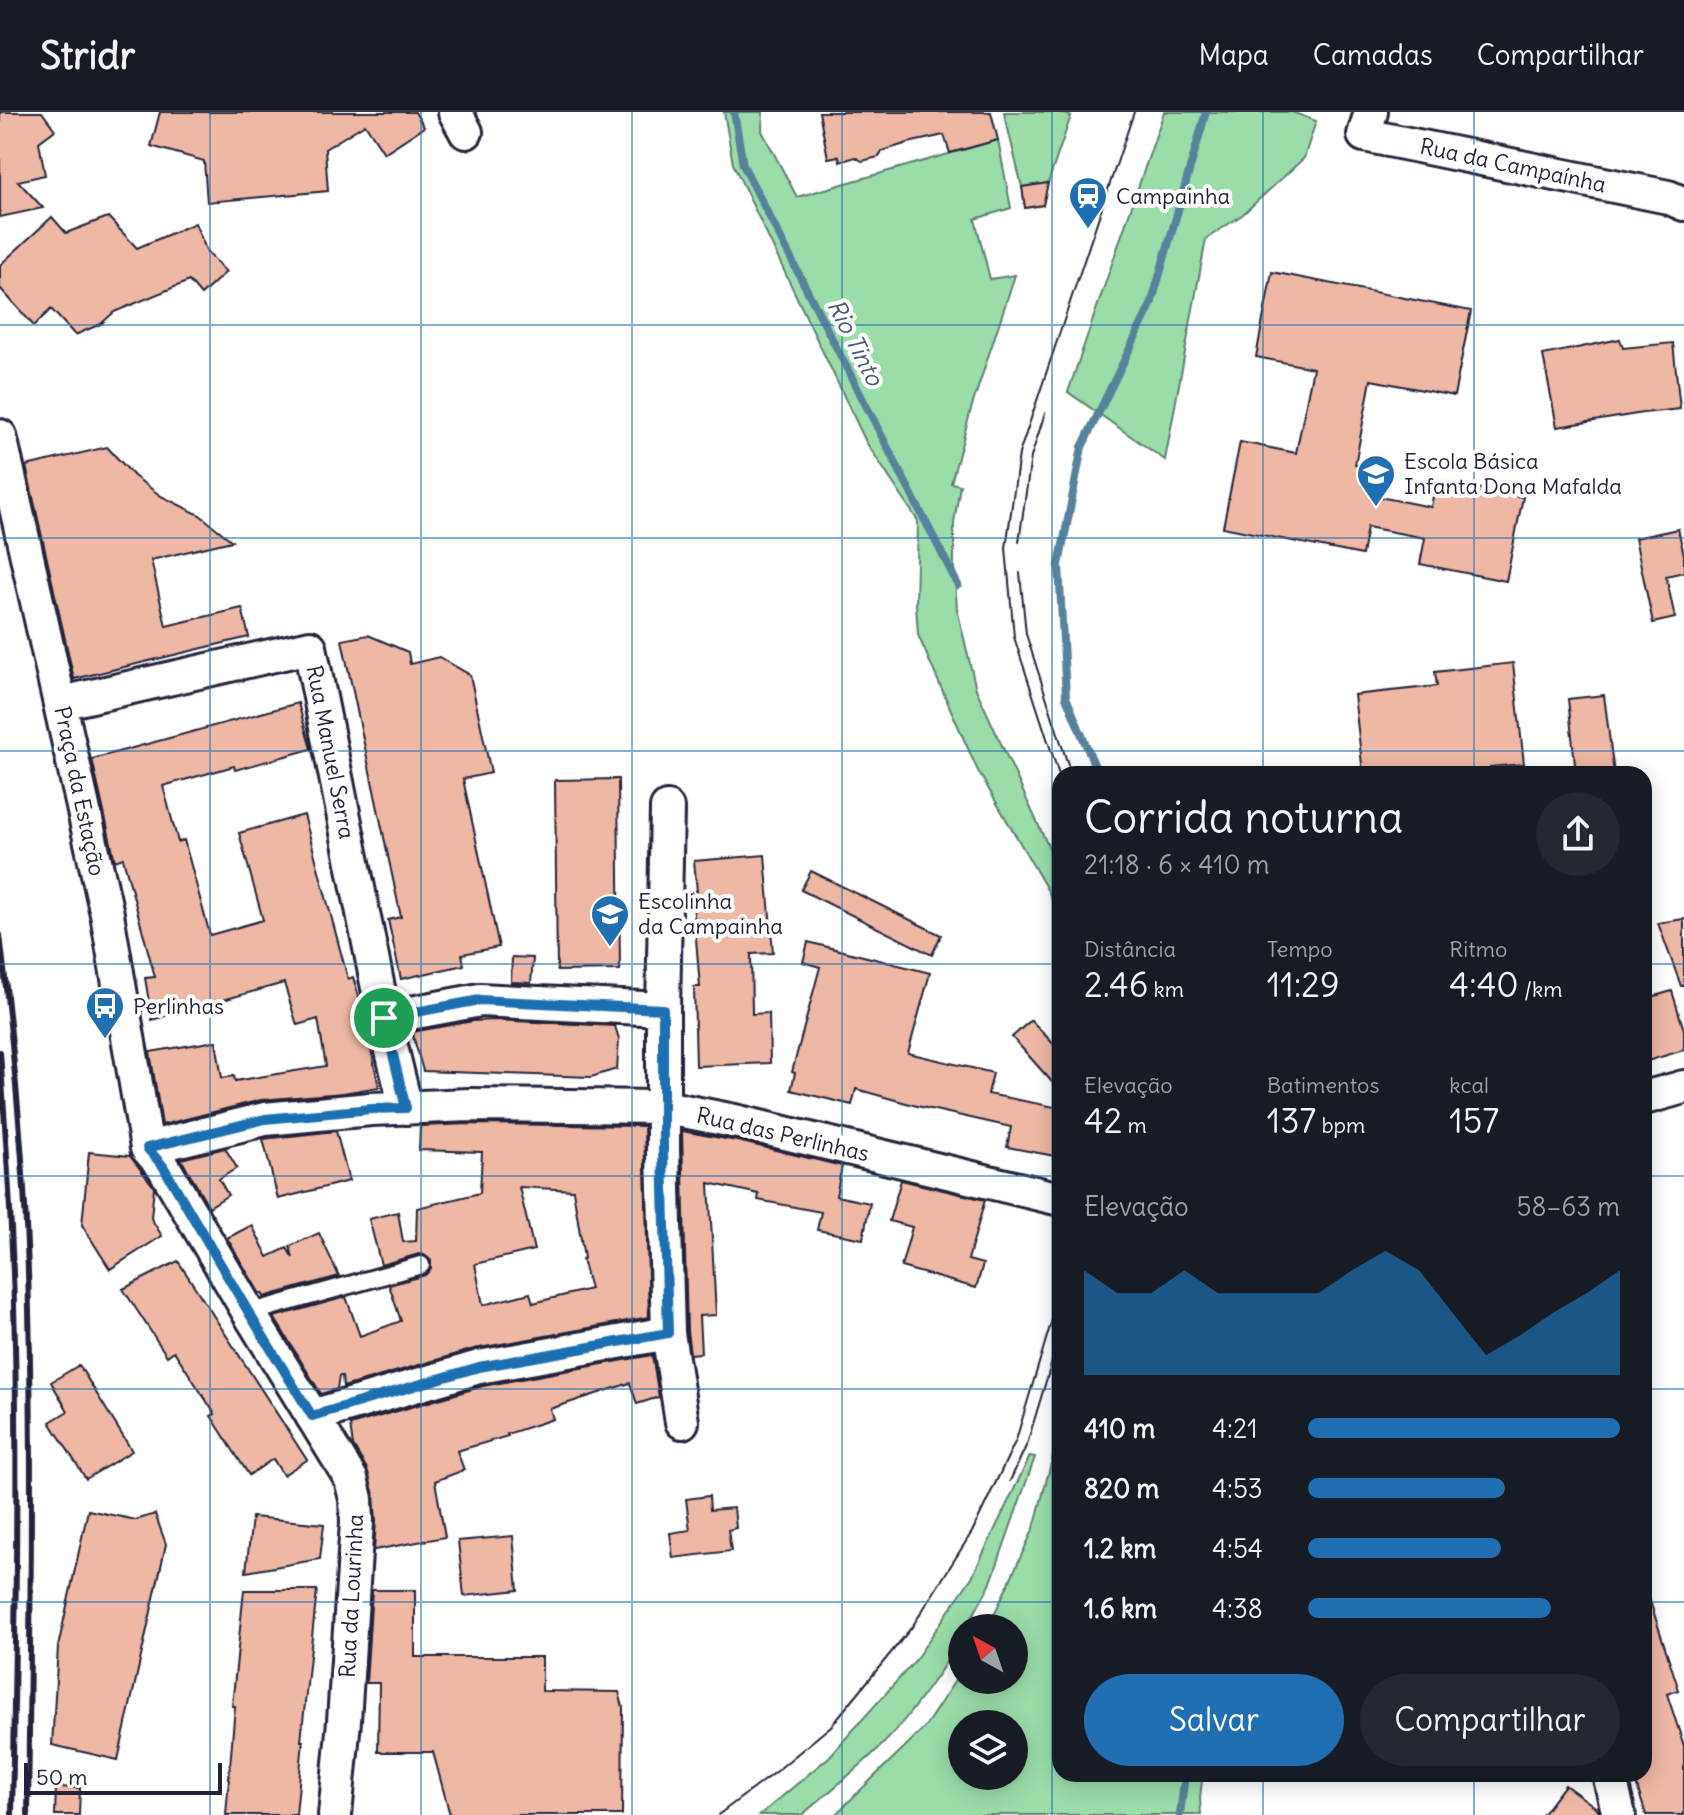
<!DOCTYPE html>
<html lang="pt">
<meta charset="utf-8">
<style>
:root{--surface:#171b24;--page:#242831;--text:#f1f3f6;--muted:#9ea1a6;--line:#363941;--accent:#1f6fb2}
body{margin:0;font-family:Delius,sans-serif;background:var(--page);color:var(--text);height:100vh;display:flex;flex-direction:column;font-size:30px;white-space:nowrap}
*{box-sizing:border-box;margin:0}
p{font-size:26px;color:var(--muted)}
.icon{flex:none;width:44px;height:44px;fill:none;stroke:currentColor;stroke-width:2;stroke-linecap:round;stroke-linejoin:round}
.map{position:relative;flex:1;overflow:hidden}
.sheet{position:absolute;left:1052px;top:654px;width:600px;height:1016px;display:flex;flex-direction:column;background:var(--surface);border-radius:24px;box-shadow:0 4px 20px #0003}
.sheet>*{flex:none}
.needle{width:52px;rotate:320deg}
.fabs{position:absolute;left:948px;top:1502px;display:grid;gap:16px}
.fabs a{display:grid;place-items:center;width:80px;height:80px;border-radius:50%;background:var(--surface);box-shadow:0 4px 20px #0003;font-size:40px}
.scale{position:absolute;left:24px;bottom:20px;width:198px;box-sizing:border-box;padding-left:8px;border:4px solid #22223b;border-top:0;font-size:22px;line-height:28px;white-space:nowrap;color:#22223b;-webkit-text-stroke:6px #fff;paint-order:stroke}
.pin{position:absolute;display:grid;place-items:center;width:68px;height:68px;color:#fff;margin:-34px;border:4px solid #fff;border-radius:50%;box-shadow:0 2px 8px #0007}
.round{display:grid;place-items:center;flex:none;width:84px;height:84px;border-radius:42px;background:var(--page)}
.overview{display:flex;align-items:center;justify-content:space-between;height:136px;padding:0 32px}
h1{font-size:44px;font-weight:600;line-height:60px}
.stats{display:grid;grid-template-columns:repeat(3,1fr);gap:12px;height:136px;padding:8px 32px}
.stats div{display:grid;align-content:center}
.stats b{font-size:34px;font-weight:600}
.stats small{font-size:22px;font-weight:400}
.stats p{font-size:22px}
.chart{height:224px;padding:16px 32px}
.chart p{display:flex;justify-content:space-between}
.chart svg{width:100%;height:144px;margin-top:8px;fill:var(--accent);opacity:.7}
.cta{display:flex;gap:16px;margin-top:auto;padding:16px 32px}
.cta a{flex:1;height:92px;border-radius:48px;background:var(--accent);color:#fff;font-size:32px;font-weight:600;line-height:92px;text-align:center}
.cta a+a{background:var(--page);color:var(--text)}
ul{padding:0 32px;list-style:none;font-size:26px}
li{display:grid;grid-template-columns:128px 96px 1fr;align-items:center;height:60px}
li i{height:20px;border-radius:10px;background:var(--accent)}
header{display:flex;align-items:center;gap:48px;box-sizing:border-box;height:112px;padding:0 40px;background:var(--surface);border-bottom:2px solid var(--line)}
header strong{font-size:38px}
nav{display:flex;gap:44px;margin-inline-start:auto;font-size:28px}
.map>svg:first-child{display:block}
</style>
<header>
<strong>Stridr</strong>
<nav><a>Mapa</a><a>Camadas</a><a>Compartilhar</a></nav>
</header>
<div class="map">
<svg width="1684" height="1703" viewBox="0 0 1684 1703">
<rect width="100%" height="100%" fill="#fff"/>
<filter id="ink" filterUnits="userSpaceOnUse"><feTurbulence type="fractalNoise" baseFrequency=".0125" numOctaves="2"/><feDisplacementMap in="SourceGraphic" scale="16" xChannelSelector="R" yChannelSelector="G"/><feConvolveMatrix kernelMatrix="1 2 1 2 8 2 1 2 1" color-interpolation-filters="sRGB"/></filter>
<g filter="url(#ink)">
<path fill="#9adda9" stroke="#5e8072" stroke-width="2" fill-rule="evenodd" d="M 724,0 L 763,0 L 762,19 L 797,85 L 998,28 L 1011,96 L 975,107 L 990,167 L 1015,163 L 972,294 L 951,371 L 960,373 L 954,411 L 954,453 L 957,497 L 976,577 L 1060,760 L 1060,806 L 1048,779 L 977,657 L 918,523 L 916,492 L 918,409 L 866,330 L 756,100 L 733,52 Z
M 1004,0 L 1059,0 L 1071,4 L 1048,71 L 1022,75 Z
M 1164,0 L 1292,0 L 1316,9 L 1304,46 L 1242,103 L 1206,127 L 1165,348 L 1068,280 Z
M 1060,1317 L 1060,1662 L 1203,1662 L 1200,1685 L 1201,1703 L 835,1703 L 924,1616 L 962,1558 L 962,1568 L 1014,1568 L 1014,1516 L 988,1516 L 1034,1416 ZM 962,1612 L 1014,1612 L 1014,1664 L 962,1664 Z
M 1030,1344 L 1035,1345 L 990,1473 L 966,1516 L 962,1516 C 962,1536 899,1617 882,1633 C 857,1658 828,1680 802,1703 L 760,1703 L 829,1645 L 913,1551 L 972,1465 Z"/>
<g fill="none" stroke-linecap="round" stroke-linejoin="round">
<path stroke="#57839c" stroke-width="8" d="M 734,0 L 743,53 L 958,473
M 1098,662 L 1066,585 L 1059,453 L 1082,335 L 1151,193 L 1206,0
M 1180,1703 L 1185,1662"/>
</g>
<path fill="#efb8a4" stroke="#22223b" stroke-width="2" fill-rule="evenodd" d="M 0,0 L 42,0 L 55,18 L 39,30 L 45,63 L 18,69 L 43,96 L 0,105 Z
M 160,0 L 415,0 L 424,15 L 384,41 L 365,12 L 325,37 L 328,79 L 207,90 L 204,49 L 151,34 Z
M 819,0 L 991,0 L 998,28 L 950,41 L 944,23 L 908,31 L 882,39 L 879,45 L 862,49 L 855,45 L 840,50 L 839,44 L 828,46 Z
M 1048,71 L 1043,93 L 1025,96 L 1022,75 Z
M 52,105 L 66,121 L 108,105 L 137,136 L 195,111 L 207,140 L 226,160 L 201,183 L 189,169 L 114,200 L 101,212 L 75,223 L 51,197 L 34,214 L 0,176 L 0,153 Z
M 1272,160 L 1471,199 L 1454,284 L 1371,268 L 1355,353 L 1379,358 L 1374,384 L 1431,395 L 1436,368 L 1523,385 L 1506,469 L 1420,452 L 1425,426 L 1367,415 L 1362,443 L 1223,415 L 1240,330 L 1296,341 L 1313,256 L 1256,245 Z
M 1620,227 L 1623,236 L 1673,231 L 1680,297 L 1643,301 L 1557,315 L 1543,243 Z
M 107,335 L 134,364 L 161,384 L 200,403 L 232,429 L 151,448 L 166,514 L 242,496 L 249,525 L 74,567 L 26,354 Z
M 1678,417 L 1684,443 L 1684,460 L 1666,464 L 1675,506 L 1653,511 L 1635,426 Z
M 368,523 L 408,540 L 410,552 L 439,545 L 470,563 L 491,661 L 463,667 L 499,835 L 462,842 L 464,853 L 401,867 L 388,808 L 401,805 L 342,528 Z
M 1513,551 L 1524,652 L 1490,655 L 1490,662 L 1384,662 L 1383,658 L 1363,661 L 1354,583 L 1437,574 L 1435,560 Z
M 1604,583 L 1614,662 L 1576,662 L 1568,587 Z
M 298,591 L 311,637 L 235,658 L 234,654 L 163,674 L 178,730 L 184,728 L 210,823 L 263,808 L 239,721 L 304,703 L 348,867 L 353,865 L 362,895 L 379,975 L 343,981 L 261,988 L 162,1013 L 150,940 L 216,929 L 222,966 L 234,964 L 235,969 L 326,954 L 318,907 L 297,913 L 284,871 L 223,888 L 185,894 L 186,898 L 152,908 L 145,866 L 155,865 L 123,746 L 115,749 L 92,647 Z
M 618,667 L 620,858 L 557,859 L 555,668 Z
M 765,743 L 773,841 L 751,842 L 752,902 L 769,901 L 770,951 L 696,954 L 694,875 L 700,875 L 692,779 L 697,779 L 694,749 Z
M 811,759 L 941,823 L 932,843 L 801,778 Z
M 1684,807 L 1684,874 L 1681,874 L 1658,811 Z
M 808,830 L 930,861 L 908,941 L 993,961 L 988,982 L 1060,996 L 1060,1045 L 1007,1035 L 1011,1015 L 917,994 L 856,977 L 852,993 L 791,978 L 795,961 L 792,960 L 820,855 L 803,850 Z
M 512,845 L 533,846 L 531,871 L 511,870 Z
M 1672,879 L 1684,918 L 1684,938 L 1644,950 L 1644,887 Z
M 494,908 L 615,914 L 619,927 L 617,957 L 591,965 L 423,959 L 412,920 L 473,909 Z
M 1031,908 L 1060,939 L 1060,979 L 1012,925 Z
M 470,1012 L 644,1014 L 649,1205 L 474,1237 L 343,1275 L 342,1264 L 339,1264 L 337,1277 L 321,1282 L 274,1205 L 346,1185 L 360,1224 L 401,1209 L 389,1173 L 425,1163 L 431,1156 L 431,1149 L 424,1143 L 419,1142 L 381,1153 L 369,1107 L 398,1100 L 403,1130 L 416,1129 L 417,1096 L 480,1081 L 482,1040 L 419,1038 L 420,1014 ZM 519,1075 L 573,1078 L 584,1146 L 582,1147 L 590,1177 L 533,1191 L 530,1181 L 483,1193 L 475,1152 L 534,1138 Z
M 336,1019 L 349,1069 L 278,1087 L 263,1027 Z
M 682,1019 L 737,1029 L 842,1054 L 836,1084 L 870,1091 L 863,1127 L 817,1118 L 821,1100 L 758,1088 L 759,1082 L 709,1071 L 716,1203 L 699,1204 L 701,1241 L 690,1242 L 687,1219 Z
M 225,1036 L 237,1056 L 219,1067 L 228,1083 L 209,1095 L 181,1047 Z
M 89,1040 L 130,1044 L 154,1075 L 151,1106 L 162,1124 L 110,1157 L 82,1113 Z
M 901,1068 L 985,1088 L 968,1148 L 983,1152 L 976,1176 L 901,1155 L 912,1115 L 889,1109 Z
M 252,1113 L 268,1145 L 287,1136 L 293,1146 L 290,1134 L 319,1121 L 339,1164 L 264,1185 L 262,1181 L 260,1182 L 227,1126 Z
M 178,1149 L 307,1348 L 283,1363 L 273,1347 L 249,1363 L 211,1304 L 215,1302 L 174,1239 L 167,1244 L 123,1177 Z
M 652,1243 L 659,1285 L 637,1292 L 630,1271 L 550,1297 L 553,1307 L 507,1322 L 508,1324 L 457,1339 L 464,1358 L 435,1369 L 445,1425 L 374,1438 L 376,1409 L 374,1383 L 367,1357 L 353,1334 L 350,1313 L 483,1274 Z
M 79,1253 L 132,1339 L 86,1367 L 50,1310 L 68,1299 L 51,1270 Z
M 709,1384 L 710,1398 L 734,1396 L 736,1416 L 728,1418 L 731,1439 L 673,1446 L 670,1421 L 690,1418 L 686,1387 Z
M 88,1398 L 136,1408 L 155,1402 L 166,1432 L 118,1648 L 52,1633 L 58,1535 Z
M 252,1405 L 324,1412 L 320,1447 L 246,1460 Z
M 513,1424 L 518,1478 L 464,1484 L 458,1429 Z
M 244,1478 L 317,1478 L 301,1629 L 303,1629 L 296,1703 L 226,1703 L 235,1594 L 232,1594 Z
M 372,1478 L 415,1478 L 415,1545 L 542,1545 L 542,1579 L 619,1580 L 623,1595 L 622,1703 L 450,1703 L 433,1640 L 378,1640 L 379,1571 L 366,1571 Z
M 1648,1483 L 1679,1578 L 1667,1582 L 1684,1634 L 1684,1703 L 1646,1703 L 1633,1662 L 1644,1662 L 1644,1484 Z
M 1565,1673 L 1598,1697 L 1599,1703 L 1542,1703 Z
M 56,1675 L 80,1676 L 79,1703 L 55,1703 Z"/>
<g fill="none" stroke-linecap="round" stroke-linejoin="round">
<defs>
<path id="lane" d="M 249,1201 L 421,1153"/>
<path id="street" d="M 455,0 L 466,20
M 1371,0 L 1364,23 L 1668,85 L 1684,92
M 0,324 L 107,802 L 147,1036
M 61,591 L 310,535 L 384,906 L 406,996
M 667,696 L 663,897 L 663,1040 L 668,1221 L 682,1310
M 384,906 L 480,888 L 663,897
M 1644,986 L 1684,975
M 147,1036 L 265,1007 L 371,997 L 470,993 L 664,995 L 739,1010 L 1060,1087
M 147,1036 L 163,1054 L 249,1201 L 351,1367 L 356,1387 L 357,1410 L 344,1609 L 335,1703
M 312,1304 L 479,1255 L 668,1221
M 1609,1662 L 1619,1703"/>
</defs>
<use href="#lane" stroke="#22223b" stroke-width="22"/>
<use href="#street" stroke="#22223b" stroke-width="38"/>
<use href="#lane" stroke="#fff" stroke-width="16"/>
<use href="#street" stroke="#fff" stroke-width="32"/>
<path stroke="#22223b" stroke-width="2" d="M 1019,430 L 1031,345 L 1045,301
M 1020,461 L 1026,522 L 1071,662
M 1060,666 L 1014,525 L 1006,436 L 1019,342 L 1134,0
M 1010,1369 L 1027,1332 L 1060,1223
M 718,1703 L 779,1657 L 831,1614 L 912,1515 L 972,1420 L 1016,1328 L 1060,1181"/>
<path stroke="#22223b" stroke-width="6" d="M 0,823 C 15,948 27,1073 29,1199 C 33,1367 30,1535 28,1703
M 0,940 C 6,1025 12,1109 14,1194 C 19,1364 15,1534 12,1703"/>
</g>
</g>
<g fill="none" stroke-linecap="round" stroke-linejoin="round" filter="url(#ink)">
<defs>
<path id="route" d="M 480,888 L 663,897 L 663,1040 L 668,1221 L 479,1255 L 312,1304 L 249,1201 L 163,1054 L 147,1036 L 265,1007 L 371,997 L 406,996 L 384,906 Z"/>
</defs>
<use href="#route" stroke="#fff" stroke-width="16"/>
<use href="#route" stroke="#1f6fb2" stroke-width="10"/>
</g>
<path fill="none" stroke="#1f6fb2" stroke-width="2" stroke-opacity="0.55" d="M 210,0 L 210,1703M 421,0 L 421,1703M 632,0 L 632,1703M 842,0 L 842,1703M 1052,0 L 1052,1703M 1263,0 L 1263,662M 1474,0 L 1474,662M 0,213 L 1684,213M 0,426 L 1684,426M 0,639 L 1684,639M 0,852 L 1060,852M 1644,852 L 1684,852M 0,1064 L 1060,1064M 1644,1064 L 1684,1064M 0,1277 L 1060,1277M 1644,1277 L 1684,1277M 0,1490 L 1060,1490M 1644,1490 L 1684,1490M 1263,1662 L 1263,1703M 1474,1662 L 1474,1703"/>
<defs>
<symbol id="station-pin" viewBox="-11 -11 22 30"><path d="M0 17L-7.5 6A9.5 9.5 0 1 1 7.5 6Z" fill="#1f6fb2" stroke="#fff"/><path d="M-3-6H3Q5-6 5-4V2Q5 4 3 4L4.5 6H3L1.5 4h-3L-3 6H-4.5L-3 4Q-5 4-5 2V-4Q-5-6-3-6ZM-3.5-4v3h7v-3ZM-3.5 1v1.5H-2V1ZM2 1v1.5H3.5V1Z" fill="#fff"/></symbol>
<symbol id="school-pin" viewBox="-11 -11 22 30"><path d="M0 17L-7.5 6A9.5 9.5 0 1 1 7.5 6Z" fill="#1f6fb2" stroke="#fff"/><path d="M0-5L7-2L0 1L-7-2ZM-4 1L0 2.5L4 1V4Q0 6-4 4Z" fill="#fff"/></symbol>
<symbol id="bus-pin" viewBox="-11 -11 22 30"><path d="M0 17L-7.5 6A9.5 9.5 0 1 1 7.5 6Z" fill="#1f6fb2" stroke="#fff"/><path d="M-5-6H5V4H4V6H2V4H-2V6H-4V4H-5ZM-3.5-4V0h7V-4ZM-3.5 1.2v1.5H-2V1.2ZM2 1.2v1.5H3.5V1.2Z" fill="#fff"/></symbol>
</defs>
<g fill-rule="evenodd">
<use href="#station-pin" x="1066" y="62" width="44" height="60"/>
<use href="#school-pin" x="1354" y="340" width="44" height="60"/>
<use href="#school-pin" x="588" y="780" width="44" height="60"/>
<use href="#bus-pin" x="83" y="872" width="44" height="60"/>
</g>
<g text-anchor="middle" dominant-baseline="central" stroke-width="8" stroke-linejoin="round" paint-order="stroke">
<g font-size="22" fill="#22223b" stroke="#fff">
<text transform="translate(1513 53) rotate(12)">Rua da Campaínha</text>
<text transform="translate(331 640) rotate(79)">Rua Manuel Serra</text>
<text transform="translate(80 679) rotate(78)">Praça da Estação</text>
<text transform="translate(783 1022) rotate(13)">Rua das Perlinhas</text>
<text transform="translate(351 1484) rotate(-87)">Rua da Lourinha</text>
</g>
<g font-size="22" fill="#22223b" stroke="#fff" text-anchor="start">
<text x="1116" y="84">Campainha</text>
<text x="1404" y="349">Escola Básica<tspan x="1404" dy="25">Infanta Dona Mafalda</tspan></text>
<text x="638" y="789">Escolinha<tspan x="638" dy="25">da Campainha</tspan></text>
<text x="133" y="894">Perlinhas</text>
</g>
<g font-size="24" font-style="italic" fill="#415b73" stroke="#fff">
<text transform="translate(856 230) rotate(63)">Rio Tinto</text>
</g>
</g>
</svg>
<div class="fabs">
<a><svg class="needle" viewBox="-14 -14 28 28"><path d="M0-13l5 13h-10z" fill="#e53935"/><path d="M0 13l5-13h-10z" fill="#9ea1a6"/></svg></a>
<a><svg class="icon" aria-label="layers" viewBox="0 0 24 24"><path d="M12 4l9 5-9 5-9-5zM3 14l9 5 9-5"/></svg></a>
</div>
<div class="scale">50 m</div>
<div class="pin" style="left:384px;top:906px;background:#1e9e55"><svg class="icon" aria-label="arrive" viewBox="0 0 24 24"><path d="M6 21V4h12l-3 4 3 4H6"/></svg></div>
<section class="sheet">
<div class="overview"><div><h1>Corrida noturna</h1><p>21:18 · 6 × 410 m</p></div><a class="round"><svg class="icon" aria-label="share" viewBox="0 0 24 24"><path d="M12 15V3M7 8l5-5 5 5M5 13v7h14v-7"/></svg></a></div>
<div class="stats">
<div><p>Distância</p><b>2.46<small> km</small></b></div>
<div><p>Tempo</p><b>11:29</b></div>
<div><p>Ritmo</p><b>4:40<small> /km</small></b></div>
</div>
<div class="stats">
<div><p>Elevação</p><b>42<small> m</small></b></div>
<div><p>Batimentos</p><b>137<small> bpm</small></b></div>
<div><p>kcal</p><b>157</b></div>
</div>
<div class="chart"><p><span>Elevação</span>58–63 m</p>
<svg viewBox="0 0 160 44" preserveAspectRatio="none"><path d="M0 44V12L10 19L20 19L30 12L40 19L50 19L60 19L70 19L80 12L90 6L100 12L110 25L120 38L130 32L140 25L150 19L160 12V44z"/></svg>
</div>
<ul>
<li><b>410 m</b>4:21<i style="width:100%"></i></li>
<li><b>820 m</b>4:53<i style="width:63%"></i></li>
<li><b>1.2 km</b>4:54<i style="width:62%"></i></li>
<li><b>1.6 km</b>4:38<i style="width:78%"></i></li>
</ul>
<div class="cta"><a>Salvar</a><a>Compartilhar</a></div>
</section>
</div>
